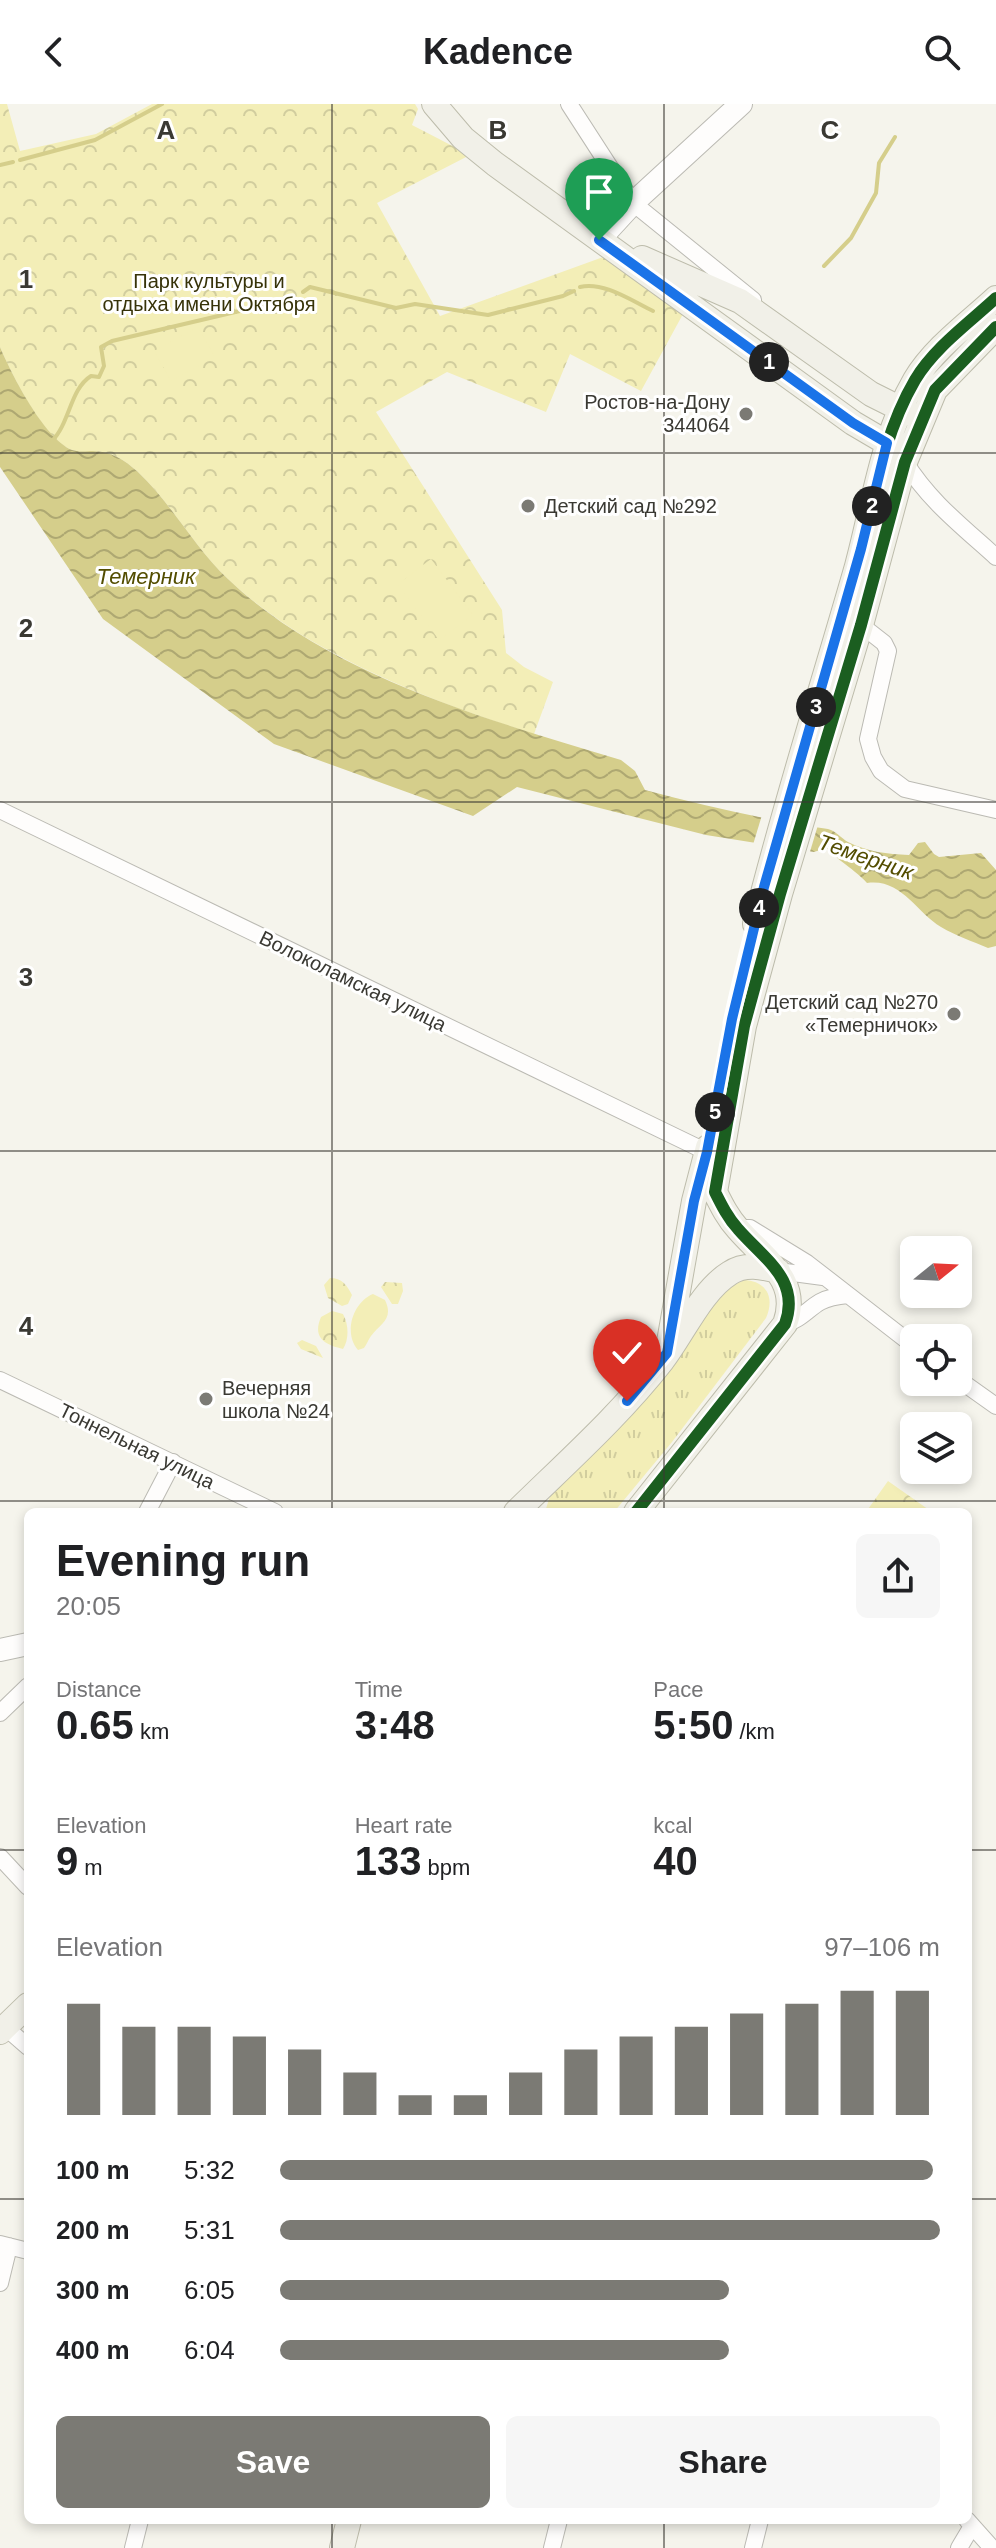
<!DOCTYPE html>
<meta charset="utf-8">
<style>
:root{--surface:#fff;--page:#f6f6f6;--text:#202124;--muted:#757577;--accent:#7b7a74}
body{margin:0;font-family:Helvetica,sans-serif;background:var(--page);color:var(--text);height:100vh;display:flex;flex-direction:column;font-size:30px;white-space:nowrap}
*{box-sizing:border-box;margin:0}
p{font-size:26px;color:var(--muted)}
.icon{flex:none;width:44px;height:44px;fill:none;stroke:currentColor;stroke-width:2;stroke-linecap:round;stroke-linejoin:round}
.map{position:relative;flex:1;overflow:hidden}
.sheet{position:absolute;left:24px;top:1404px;width:948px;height:1016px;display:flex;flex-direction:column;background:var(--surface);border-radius:12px;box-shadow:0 4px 12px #0003}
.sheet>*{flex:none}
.needle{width:52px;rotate:72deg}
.fabs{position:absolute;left:900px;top:1132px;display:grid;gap:16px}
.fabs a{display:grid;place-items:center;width:72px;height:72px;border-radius:12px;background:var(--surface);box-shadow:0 4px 12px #0003;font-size:40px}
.pin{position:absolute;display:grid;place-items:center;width:68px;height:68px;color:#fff;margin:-82px -34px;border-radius:50% 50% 50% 0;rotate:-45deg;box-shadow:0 0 8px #0007}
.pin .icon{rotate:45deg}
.km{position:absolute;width:40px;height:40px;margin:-20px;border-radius:50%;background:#222;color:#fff;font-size:22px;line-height:40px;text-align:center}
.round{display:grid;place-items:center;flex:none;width:84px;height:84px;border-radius:12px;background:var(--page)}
.summary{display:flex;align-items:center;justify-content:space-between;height:136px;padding:0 32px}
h1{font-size:44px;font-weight:700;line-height:60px}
.figures{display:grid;grid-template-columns:repeat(3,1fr);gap:12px;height:136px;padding:8px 32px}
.figures div{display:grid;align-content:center}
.figures b{font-size:40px;font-weight:700}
.figures small{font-size:22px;font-weight:400}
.figures p{font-size:22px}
.chart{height:224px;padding:16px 32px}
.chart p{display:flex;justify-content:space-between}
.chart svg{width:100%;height:144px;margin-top:8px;stroke:var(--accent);stroke-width:6}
.action{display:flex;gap:16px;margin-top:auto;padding:16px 32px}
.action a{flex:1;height:92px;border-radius:12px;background:var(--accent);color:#fff;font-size:32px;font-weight:700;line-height:92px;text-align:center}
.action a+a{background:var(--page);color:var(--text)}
ul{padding:0 32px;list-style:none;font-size:26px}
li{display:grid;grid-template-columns:128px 96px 1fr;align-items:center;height:60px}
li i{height:20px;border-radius:10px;background:var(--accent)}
header{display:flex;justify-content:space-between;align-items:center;height:104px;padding:0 32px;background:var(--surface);font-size:36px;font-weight:700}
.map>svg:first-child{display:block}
</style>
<header><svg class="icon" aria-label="back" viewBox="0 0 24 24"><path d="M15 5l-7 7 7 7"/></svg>Kadence<svg class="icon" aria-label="search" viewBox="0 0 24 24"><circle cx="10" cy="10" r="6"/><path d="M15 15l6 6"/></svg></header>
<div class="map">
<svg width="996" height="2444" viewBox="0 0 996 2444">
<defs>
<pattern id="grass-tufts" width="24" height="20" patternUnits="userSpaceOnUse" patternTransform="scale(2)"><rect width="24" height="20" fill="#f3eeb7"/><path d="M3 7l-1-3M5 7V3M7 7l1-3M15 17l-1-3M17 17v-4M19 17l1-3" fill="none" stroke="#d1cd9e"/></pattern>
<pattern id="forest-crowns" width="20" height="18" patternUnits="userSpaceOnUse" patternTransform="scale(2)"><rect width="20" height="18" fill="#f3eeb7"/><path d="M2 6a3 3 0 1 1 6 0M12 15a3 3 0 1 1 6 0" fill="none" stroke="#d1cd9e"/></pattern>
<pattern id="water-waves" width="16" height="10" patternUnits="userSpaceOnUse" patternTransform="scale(2)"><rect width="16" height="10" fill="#d5ce8b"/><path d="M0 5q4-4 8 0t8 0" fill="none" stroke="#aea872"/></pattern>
</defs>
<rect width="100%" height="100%" fill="#f5f4ec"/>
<path fill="url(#grass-tufts)" d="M 744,1176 C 767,1177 775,1194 766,1214 L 672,1338 L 614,1408 L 545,1408 L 549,1395 L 554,1387 L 725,1186 Z"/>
<path fill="url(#forest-crowns)" d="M 0,0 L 7,0 L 20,47 L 96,30 L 152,0 L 415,0 L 418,5 L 412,21 L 470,51 L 377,99 L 440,212 L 606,152 L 683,210 L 641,287 L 570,250 L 546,308 L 447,268 L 376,308 L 502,506 L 506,549 L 524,563 L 553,578 L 534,630 C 430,597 308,551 228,475 C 194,443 172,400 138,368 C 124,355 109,346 90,347 C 84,347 78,348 72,346 C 44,335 12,271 0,243 Z
M 330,1174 C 342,1174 347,1181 352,1191 L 348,1200 L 342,1202 L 328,1194 L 324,1181 Z
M 385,1178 L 402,1179 L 403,1187 L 398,1200 L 392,1200 L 381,1183 Z
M 332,1207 L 343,1210 C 349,1221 349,1236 343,1245 C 325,1241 312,1234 321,1213 Z
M 302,1236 L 316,1242 L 323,1254 L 301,1245 L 297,1239 Z
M 888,1377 L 932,1408 L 866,1408 Z"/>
<path fill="#f3eeb7" d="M 198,223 L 215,253 L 171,277 L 154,247 Z
M 431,455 L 473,511 L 439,536 L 398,480 Z
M 373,1190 L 385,1196 C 394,1215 381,1219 371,1232 C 368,1236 367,1240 364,1244 L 358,1246 C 343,1229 353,1198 373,1190 Z"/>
<path fill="url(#water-waves)" d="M 0,243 C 12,271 44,334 72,346 C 78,348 84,347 90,347 C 109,346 124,355 138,368 C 172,400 194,443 228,475 C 330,572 489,616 621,656 L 635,667 L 645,686 C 706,702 766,716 828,725 C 836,727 841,734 848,738 C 868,748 887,750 909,751 L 918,739 L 925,738 L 934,750 L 939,753 L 981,749 L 996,766 L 996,842 L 988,844 C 972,837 956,832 941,823 C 916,808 901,774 867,779 C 859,770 851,765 841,757 C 835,753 834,748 826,744 L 814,748 L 706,731 L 517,683 L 473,712 L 274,640 L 103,515 L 0,363 Z"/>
<path fill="#f5f4ec" d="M 762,711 L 818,721 L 809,751 L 752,744 Z"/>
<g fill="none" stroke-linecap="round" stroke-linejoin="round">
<path stroke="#d5ce8b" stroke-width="4" d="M 20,56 L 95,36 L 162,0
M 0,61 L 13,58
M 824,162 L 851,134 L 876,89 L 879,59 L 895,33
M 580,183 C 603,177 632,197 653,207
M 303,188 L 310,183 L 396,204 L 415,200 L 488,211 L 563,192 L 574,187
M 52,337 C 70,319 70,285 91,272 L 99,273 L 104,262 L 101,243 L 112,237 L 295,194"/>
<defs>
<path id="street" d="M 569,0 L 633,99 L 753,196
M 905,358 C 929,397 963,423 996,453
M 861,521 L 884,539 L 888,547 L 868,635 L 873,653 L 881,667 L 905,685 L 996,706
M 0,706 L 707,1048
M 738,1124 L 750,1124 L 807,1159 L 914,1242
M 778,1167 L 823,1173
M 785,1220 C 800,1216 808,1205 820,1198 C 829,1193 838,1192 848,1191
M 958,1275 L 996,1302
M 0,1276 L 275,1408
M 147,1408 L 173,1358
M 0,1609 L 28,1582
M 0,1753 L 28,1783
M 5,1923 L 28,1943
M 0,2140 L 28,2147
M 0,2179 L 9,2142
M 967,2416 L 992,2444
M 133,2444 L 140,2416
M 552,2444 L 559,2416
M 753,2444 L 760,2416
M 959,2444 L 972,2422"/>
<path id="secondary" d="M 599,136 L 633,99 L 741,0
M 0,1546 L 28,1540"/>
<path id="primary" d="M 434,0 L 463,34 L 495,60 L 853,319 L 887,339 L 898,351
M 642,154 L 740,197 L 871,290 L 913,311
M 755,820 C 785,699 823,581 857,462 C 874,399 882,333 915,276 C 934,244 969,219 996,194
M 667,1249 L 694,1097 L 708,1043
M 516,1408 C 566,1359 619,1312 662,1257 C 683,1230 701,1187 730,1169 C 745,1159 762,1163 778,1167
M 636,1408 L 785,1220 C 801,1176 764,1155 738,1125 C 728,1114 722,1102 715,1088 L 744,922 L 780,790 L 861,521 L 905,358 L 935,286 L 996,223
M 0,1928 L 28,1901
M 342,2444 L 349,2416"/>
</defs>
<use href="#street" stroke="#bbbab3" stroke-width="18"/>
<use href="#secondary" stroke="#bbbab3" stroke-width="24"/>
<use href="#primary" stroke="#bdbcab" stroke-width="26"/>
<use href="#street" stroke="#fefdfc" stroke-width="16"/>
<use href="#secondary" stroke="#fefdfc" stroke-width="22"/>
<use href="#primary" stroke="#f1f0e8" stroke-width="24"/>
<defs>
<path id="cycleway" d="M 731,919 C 763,772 809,629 850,484 C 870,416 879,337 915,276 C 934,244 969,219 996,194
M 636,1408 L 785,1220 C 801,1176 764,1155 738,1125 C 728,1114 722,1102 715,1088 L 744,922 L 780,790 L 861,521 L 905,358 L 935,286 L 996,223"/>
</defs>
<use href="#cycleway" stroke="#fff" stroke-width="17"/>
<use href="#cycleway" stroke="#1b5e20" stroke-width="12"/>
</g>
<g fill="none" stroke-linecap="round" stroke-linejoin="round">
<defs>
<path id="route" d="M 599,136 L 853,319 L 887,339 L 861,445 L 764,783 L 732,915 L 707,1048 L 694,1097 L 667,1249 L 627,1297"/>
</defs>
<use href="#route" stroke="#fff" stroke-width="16"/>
<use href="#route" stroke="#1a73e8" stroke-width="10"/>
</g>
<path fill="none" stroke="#3a3933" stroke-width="2" stroke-opacity="0.55" d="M 332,0 L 332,1408M 664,0 L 664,1408M 0,349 L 996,349M 0,698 L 996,698M 0,1047 L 996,1047M 0,1397 L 996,1397M 0,1746 L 28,1746M 968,1746 L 996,1746M 0,2095 L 28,2095M 968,2095 L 996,2095M 332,2416 L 332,2444M 664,2416 L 664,2444"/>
<g fill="#7b7a74" stroke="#fff" stroke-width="3">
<circle cx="746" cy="310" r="8"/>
<circle cx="528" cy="402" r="8"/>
<circle cx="954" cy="910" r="8"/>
<circle cx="206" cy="1295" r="8"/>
</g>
<g text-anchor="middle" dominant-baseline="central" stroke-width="6" stroke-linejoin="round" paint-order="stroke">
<g font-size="20" fill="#373309" stroke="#fff">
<text x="209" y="177">Парк культуры и<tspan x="209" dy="23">отдыха имени Октября</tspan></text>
</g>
<g font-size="20" fill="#3a3933" stroke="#fff" text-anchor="end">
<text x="730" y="298">Ростов-на-Дону<tspan x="730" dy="23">344064</tspan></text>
<text x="544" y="402" text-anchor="start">Детский сад №292</text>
<text x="938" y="898">Детский сад №270<tspan x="938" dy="23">«Темерничок»</tspan></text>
<text x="222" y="1284" text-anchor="start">Вечерняя<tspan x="222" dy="23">школа №24</tspan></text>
</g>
<g font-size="20" fill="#3a3933" stroke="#fff">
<text transform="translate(353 877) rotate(26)">Волоколамская улица</text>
<text transform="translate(137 1342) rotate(26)">Тоннельная улица</text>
</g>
<g font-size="22" font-style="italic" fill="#534d00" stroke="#fff">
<text x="146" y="472">Темерник</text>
<text transform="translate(866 753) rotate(19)">Темерник</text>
</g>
</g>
<g font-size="26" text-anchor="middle" font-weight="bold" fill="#3a3933" stroke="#fff" stroke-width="6" stroke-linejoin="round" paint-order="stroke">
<text x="166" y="35">A</text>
<text x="498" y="35">B</text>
<text x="830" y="35">C</text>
<text x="26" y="184">1</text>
<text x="26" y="533">2</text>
<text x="26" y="882">3</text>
<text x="26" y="1231">4</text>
</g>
</svg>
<div class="fabs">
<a><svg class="needle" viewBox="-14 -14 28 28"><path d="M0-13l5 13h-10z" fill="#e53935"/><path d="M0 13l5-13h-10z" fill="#757577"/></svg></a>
<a><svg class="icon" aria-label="locate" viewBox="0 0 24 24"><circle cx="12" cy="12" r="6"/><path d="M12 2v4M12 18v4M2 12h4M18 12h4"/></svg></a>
<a><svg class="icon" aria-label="layers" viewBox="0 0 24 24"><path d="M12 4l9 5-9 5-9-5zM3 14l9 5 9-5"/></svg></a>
</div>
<div class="pin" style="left:599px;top:136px;background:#1e9e55"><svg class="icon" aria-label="arrive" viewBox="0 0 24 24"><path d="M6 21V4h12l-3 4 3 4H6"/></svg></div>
<div class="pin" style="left:627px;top:1297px;background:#d93025"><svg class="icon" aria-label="check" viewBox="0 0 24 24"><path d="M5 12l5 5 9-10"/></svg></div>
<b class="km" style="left:769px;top:258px">1</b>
<b class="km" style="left:872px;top:402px">2</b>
<b class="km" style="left:816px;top:603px">3</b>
<b class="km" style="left:759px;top:804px">4</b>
<b class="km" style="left:715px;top:1008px">5</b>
<section class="sheet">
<div class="summary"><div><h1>Evening run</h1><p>20:05</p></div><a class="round"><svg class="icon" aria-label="share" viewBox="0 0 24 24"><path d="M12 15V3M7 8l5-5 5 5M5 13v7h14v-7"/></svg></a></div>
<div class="figures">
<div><p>Distance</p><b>0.65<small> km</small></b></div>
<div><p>Time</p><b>3:48</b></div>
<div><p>Pace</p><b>5:50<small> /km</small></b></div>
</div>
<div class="figures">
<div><p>Elevation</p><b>9<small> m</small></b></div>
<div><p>Heart rate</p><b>133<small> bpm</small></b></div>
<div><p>kcal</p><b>40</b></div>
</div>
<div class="chart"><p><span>Elevation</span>97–106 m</p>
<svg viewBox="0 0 160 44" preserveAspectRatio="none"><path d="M5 44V10M15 44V17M25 44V17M35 44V20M45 44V24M55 44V31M65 44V38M75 44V38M85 44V31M95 44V24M105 44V20M115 44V17M125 44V13M135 44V10M145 44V6M155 44V6"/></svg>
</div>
<ul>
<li><b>100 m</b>5:32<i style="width:99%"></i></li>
<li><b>200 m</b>5:31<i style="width:100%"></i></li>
<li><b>300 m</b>6:05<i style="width:68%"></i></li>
<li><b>400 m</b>6:04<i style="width:68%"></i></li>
</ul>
<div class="action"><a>Save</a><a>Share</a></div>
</section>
</div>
